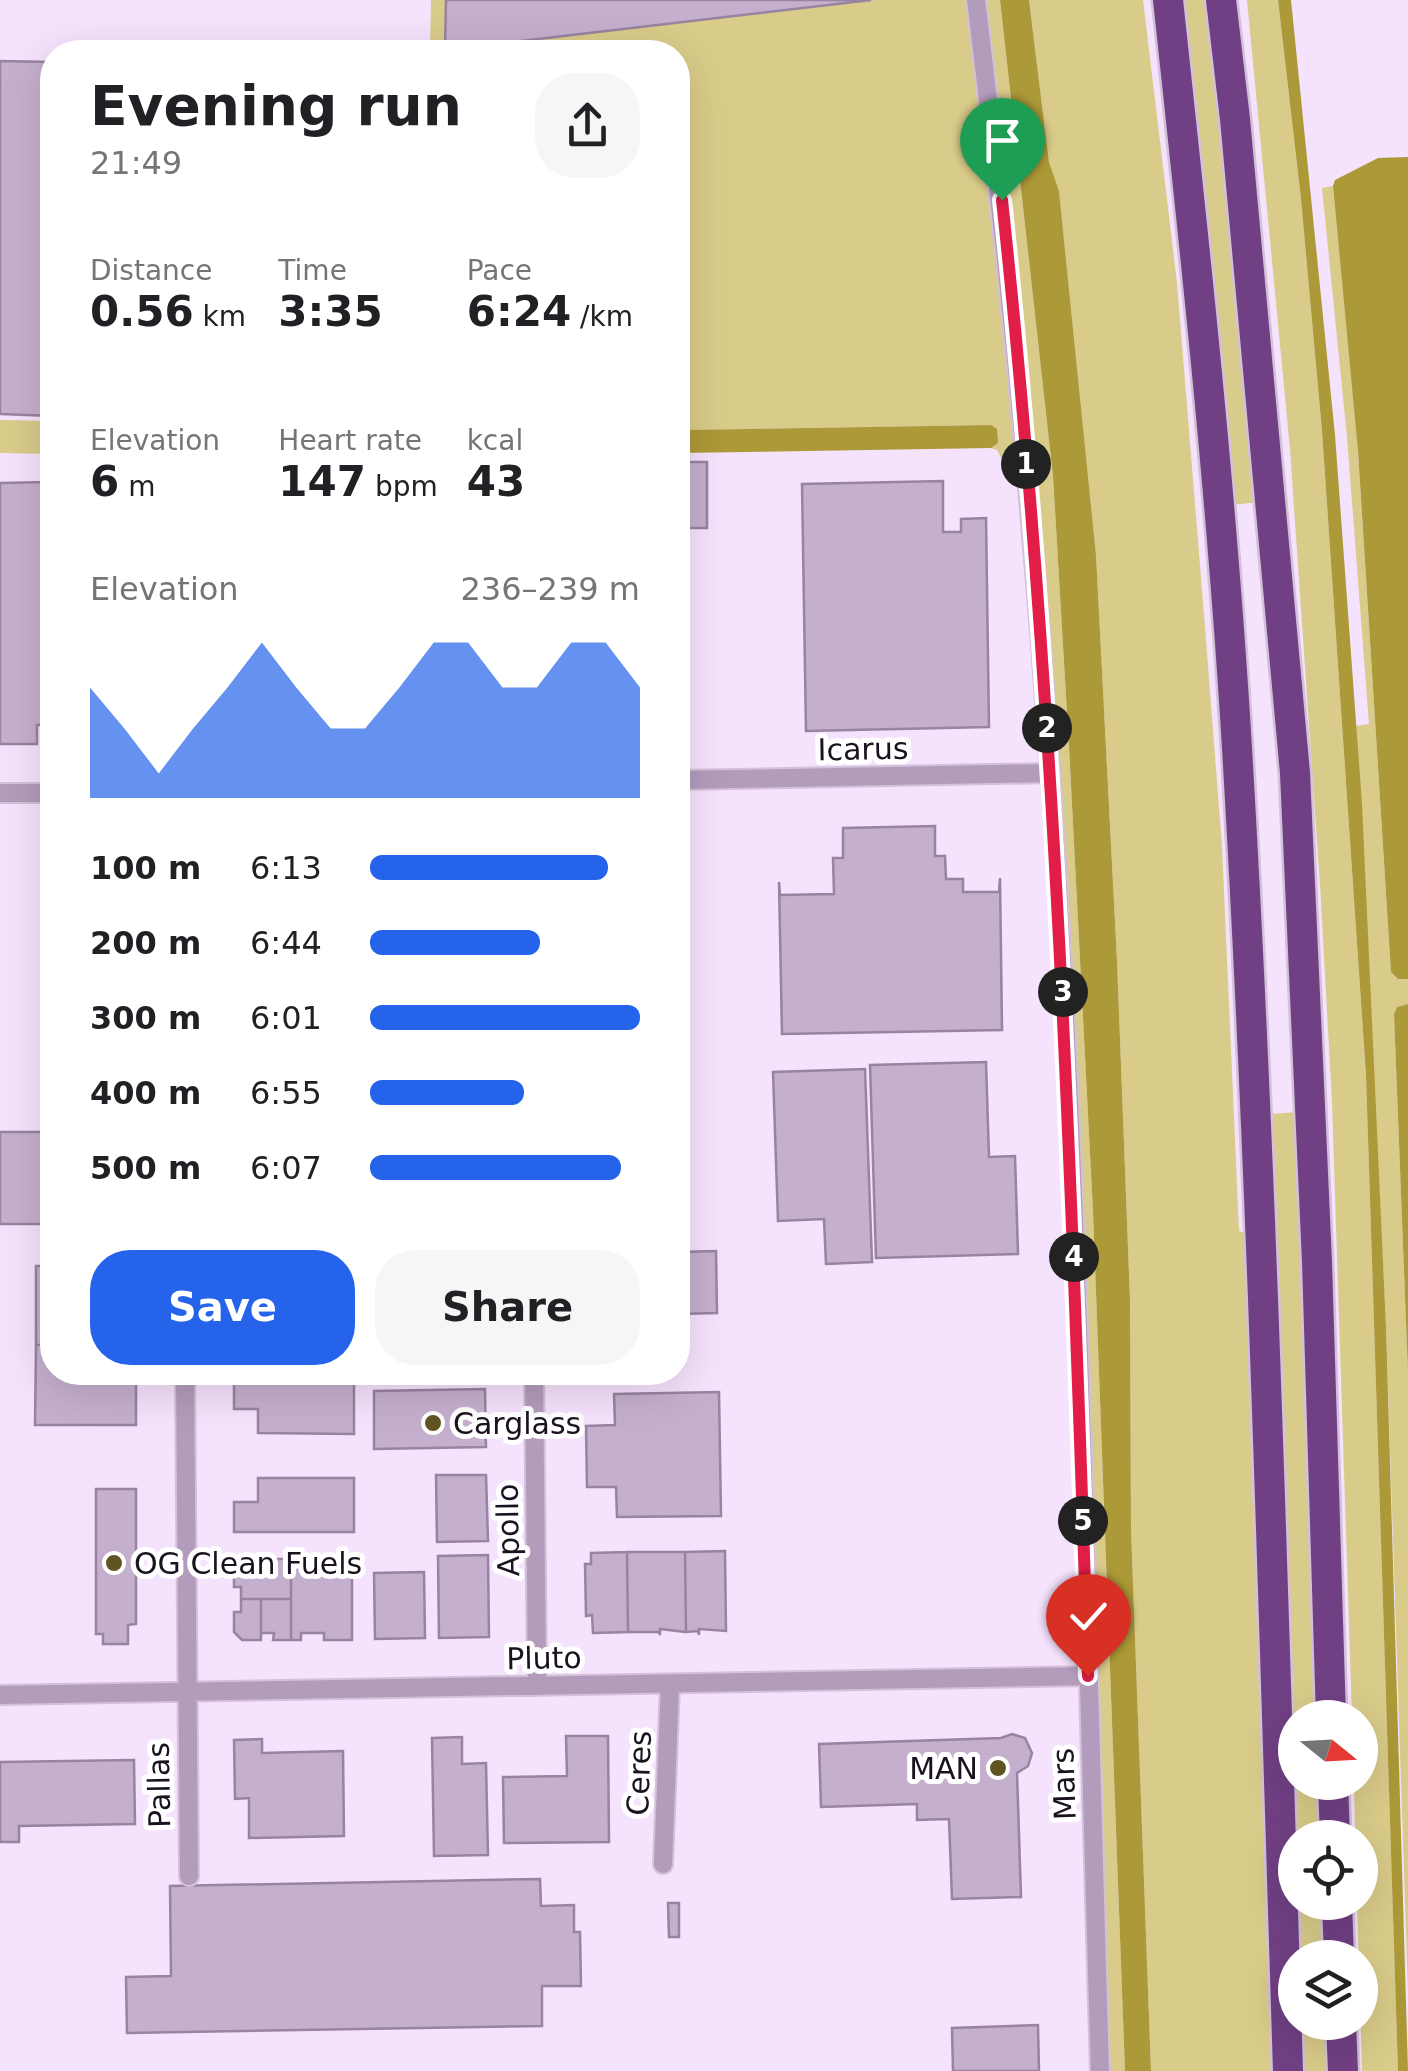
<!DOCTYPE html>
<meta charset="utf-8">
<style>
:root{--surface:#fff;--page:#f6f6f6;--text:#202124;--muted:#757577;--accent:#2563eb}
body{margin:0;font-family:"DejaVu Sans",sans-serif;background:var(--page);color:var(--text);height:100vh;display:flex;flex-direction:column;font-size:38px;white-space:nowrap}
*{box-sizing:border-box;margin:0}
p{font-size:32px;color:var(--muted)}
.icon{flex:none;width:55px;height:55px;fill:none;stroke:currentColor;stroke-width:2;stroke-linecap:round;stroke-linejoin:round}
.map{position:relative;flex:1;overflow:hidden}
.side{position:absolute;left:40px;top:40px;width:650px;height:1345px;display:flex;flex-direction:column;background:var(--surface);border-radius:40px;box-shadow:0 10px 40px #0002}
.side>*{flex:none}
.needle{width:65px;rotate:108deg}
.buttons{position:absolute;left:1278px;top:1700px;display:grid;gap:20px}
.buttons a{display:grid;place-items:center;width:100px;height:100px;border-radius:50%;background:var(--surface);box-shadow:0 10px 40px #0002;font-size:50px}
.pin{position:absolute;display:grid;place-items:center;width:85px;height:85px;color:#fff;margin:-102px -42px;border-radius:50% 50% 50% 0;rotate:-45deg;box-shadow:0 0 10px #0007}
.pin .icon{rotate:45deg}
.km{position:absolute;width:50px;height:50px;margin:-25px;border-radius:50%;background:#222;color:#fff;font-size:28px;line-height:50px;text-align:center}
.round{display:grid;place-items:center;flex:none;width:105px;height:105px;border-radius:40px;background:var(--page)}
.headline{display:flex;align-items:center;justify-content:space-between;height:170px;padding:0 50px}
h1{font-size:55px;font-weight:700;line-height:75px}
.stats{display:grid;grid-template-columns:repeat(3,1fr);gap:15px;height:170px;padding:10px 50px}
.stats div{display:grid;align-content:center}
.stats b{font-size:42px;font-weight:700}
.stats small{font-size:28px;font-weight:400}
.stats p{font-size:28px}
.chart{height:280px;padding:20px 50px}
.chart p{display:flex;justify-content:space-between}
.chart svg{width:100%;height:180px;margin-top:10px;fill:var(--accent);opacity:.7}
.button{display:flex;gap:20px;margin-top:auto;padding:20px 50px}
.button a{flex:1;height:115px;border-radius:40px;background:var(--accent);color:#fff;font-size:40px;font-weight:700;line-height:115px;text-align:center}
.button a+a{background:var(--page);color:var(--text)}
ul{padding:0 50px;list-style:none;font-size:32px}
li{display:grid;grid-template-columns:160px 120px 1fr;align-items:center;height:75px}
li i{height:25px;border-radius:12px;background:var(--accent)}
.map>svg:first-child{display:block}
</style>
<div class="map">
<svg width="1408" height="2071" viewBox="0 0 1408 2071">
<rect width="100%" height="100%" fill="#f5e2fc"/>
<path fill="#d9cb89" d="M 431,0 L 967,0 L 993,211 L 1017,460 L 1005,465 L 997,450 L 991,448 L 998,443 L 991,425 L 678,430 L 678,52 L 430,52 Z
M 985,0 L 1000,0 L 1053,476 L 1069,746 L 1093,1211 L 1125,2071 L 1110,2071 L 1077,1073 L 1033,420 L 1009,184 Z
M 1029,0 L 1143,0 L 1177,283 L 1204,615 L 1222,846 L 1239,1231 L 1244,1233 L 1272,2071 L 1151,2071 L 1131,1530 L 1130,1300 L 1117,961 L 1096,555 L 1059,192 L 1049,162 Z
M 1179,0 L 1213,0 L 1261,502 L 1230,505 Z
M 1247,0 L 1278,0 L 1301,199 L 1322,431 L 1366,1075 L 1398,2071 L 1362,2071 L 1357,1903 L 1360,1902 L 1360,1838 L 1355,1837 L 1354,1783 L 1360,1782 L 1360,1718 L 1352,1717 L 1332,1102 L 1320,885 L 1290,449 Z
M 1333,186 L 1357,436 L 1391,972 L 1398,979 L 1408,979 L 1408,1004 L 1397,1007 L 1394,1015 L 1408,1373 L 1408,1992 L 1386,1327 L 1356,726 L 1369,724 L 1347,437 L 1322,188 Z
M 0,420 L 52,421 L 52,454 L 0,453 Z
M 1298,1112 L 1321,1717 L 1295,1718 L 1295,1782 L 1324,1783 L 1325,1837 L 1296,1837 L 1270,1114 Z
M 1298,1903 L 1327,1903 L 1329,1957 L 1299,1957 Z
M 1301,2023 L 1331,2023 L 1333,2071 L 1303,2071 Z"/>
<path fill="#ac9937" d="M 1000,0 L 1029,0 L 1049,162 L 1059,191 L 1096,555 L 1117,961 L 1130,1300 L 1131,1530 L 1151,2071 L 1125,2071 L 1093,1211 L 1069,746 L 1053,476 Z
M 1278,0 L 1291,0 L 1335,435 L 1362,804 L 1386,1327 L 1408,2071 L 1398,2071 L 1366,1075 L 1322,431 L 1301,199 Z
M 1408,157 L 1408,979 L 1398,979 L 1391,972 L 1358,451 L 1333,186 L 1335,180 L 1378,158 Z
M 991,425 L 997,429 L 998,443 L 991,448 L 678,453 L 678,430 Z
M 1408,1004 L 1408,1373 L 1394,1014 L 1397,1007 Z"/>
<path fill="#c5afce" stroke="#9883a0" stroke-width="2.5" d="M 446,0 L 871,0 L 445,50 Z
M 0,61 L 52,62 L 52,416 L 0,414 Z
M 678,462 L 707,462 L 707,528 L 678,528 Z
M 943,481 L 943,532 L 961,532 L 961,519 L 986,518 L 989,727 L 806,731 L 802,484 Z
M 48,482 L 52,725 L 37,725 L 37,744 L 0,744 L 0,483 Z
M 935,826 L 935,856 L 945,856 L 946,879 L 963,879 L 963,892 L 999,892 L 1000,878 L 1002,1030 L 782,1034 L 779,882 L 780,895 L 834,894 L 833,858 L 843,858 L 843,828 Z
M 42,842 L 52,842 L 52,1027 L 49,1026 L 49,885 L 43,885 Z
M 49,1026 L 52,1027 L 52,1224 L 0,1224 L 0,1132 L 49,1132 Z
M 986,1062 L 989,1157 L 1015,1156 L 1018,1254 L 876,1258 L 870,1065 Z
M 865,1069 L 872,1262 L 826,1264 L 824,1219 L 778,1221 L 773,1072 Z
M 716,1251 L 717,1313 L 678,1314 L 678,1252 Z
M 36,1266 L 52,1266 L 52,1345 L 36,1345 Z
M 36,1345 L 52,1345 L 52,1372 L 136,1372 L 136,1425 L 35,1425 Z
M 234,1379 L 354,1380 L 354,1434 L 258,1433 L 258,1409 L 234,1409 Z
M 485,1389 L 486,1447 L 374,1449 L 374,1391 Z
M 719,1392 L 721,1516 L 617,1517 L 616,1487 L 587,1487 L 586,1426 L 615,1425 L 614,1394 Z
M 436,1475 L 486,1475 L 488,1541 L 437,1542 Z
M 258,1478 L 354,1478 L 354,1532 L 234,1532 L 234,1502 L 258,1502 Z
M 96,1489 L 136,1489 L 136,1624 L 128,1625 L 128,1644 L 103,1644 L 103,1634 L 96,1634 Z
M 725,1551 L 726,1631 L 699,1629 L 699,1635 L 698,1631 L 686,1632 L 685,1552 Z
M 627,1552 L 685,1552 L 686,1632 L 660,1629 L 660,1635 L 659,1632 L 628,1632 Z
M 627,1552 L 628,1632 L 593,1633 L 592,1615 L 586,1616 L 585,1564 L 591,1564 L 591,1553 Z
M 488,1555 L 489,1637 L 439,1638 L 438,1556 Z
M 234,1559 L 291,1559 L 291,1599 L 241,1599 L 241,1587 L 234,1587 Z
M 291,1559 L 352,1559 L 352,1640 L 324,1640 L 324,1633 L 301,1633 L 301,1640 L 291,1640 Z
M 424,1572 L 425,1638 L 375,1639 L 374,1573 Z
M 241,1599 L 261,1599 L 261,1640 L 242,1640 L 234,1632 L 234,1612 L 241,1612 Z
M 261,1599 L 291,1599 L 291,1640 L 273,1640 L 274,1633 L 261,1633 L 261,1640 Z
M 1012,1734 L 1025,1738 L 1032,1753 L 1028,1766 L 1017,1773 L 1021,1897 L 952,1899 L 949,1819 L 917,1820 L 917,1804 L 821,1807 L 819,1744 L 1001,1738 Z
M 566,1736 L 608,1736 L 609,1842 L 504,1843 L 503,1777 L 567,1776 Z
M 462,1737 L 462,1764 L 486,1763 L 488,1855 L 434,1856 L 432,1738 Z
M 262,1739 L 262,1753 L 343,1751 L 344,1836 L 249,1838 L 249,1798 L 235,1799 L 234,1740 Z
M 134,1760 L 135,1824 L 19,1826 L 19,1842 L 0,1842 L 0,1762 Z
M 540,1879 L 541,1906 L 574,1905 L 574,1932 L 580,1932 L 581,1986 L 542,1986 L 542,2026 L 127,2033 L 126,1977 L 171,1976 L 170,1886 Z
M 668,1903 L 679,1903 L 679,1937 L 669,1937 Z
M 1038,2025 L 1039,2071 L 953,2071 L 952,2028 Z"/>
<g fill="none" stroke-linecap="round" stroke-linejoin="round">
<defs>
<path id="street" d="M 976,0 C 1021,359 1051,719 1068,1081 C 1083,1410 1090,1741 1100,2071
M 678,780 L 1050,773
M 0,793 L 52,793
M 185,1372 L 189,1876
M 534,1372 L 537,1686
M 0,1695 L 1088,1676
M 663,1864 L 670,1684"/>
<path id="highway" d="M 1168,0 C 1195,249 1222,498 1237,748 C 1263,1188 1274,1630 1288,2071
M 1221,0 L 1235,119 L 1295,773 L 1317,1262 L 1331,1718
M 1333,1782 L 1335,1838
M 1337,1902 L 1339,1958
M 1341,2022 L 1343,2071"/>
</defs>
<use href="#street" stroke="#d2c1d8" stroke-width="22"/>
<use href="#highway" stroke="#d2c1d8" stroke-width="35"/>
<use href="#street" stroke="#b39bbc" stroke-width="18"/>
<use href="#highway" stroke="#714084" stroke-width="30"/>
</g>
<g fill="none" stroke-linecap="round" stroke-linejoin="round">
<defs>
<path id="route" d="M 1002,200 C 1055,691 1072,1183 1088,1676"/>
</defs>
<use href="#route" stroke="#fff" stroke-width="20"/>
<use href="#route" stroke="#e11d48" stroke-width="12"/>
</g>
<g fill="#605522" stroke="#fff" stroke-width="4">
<circle cx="433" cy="1423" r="10"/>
<circle cx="114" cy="1563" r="10"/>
<circle cx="998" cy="1768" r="10"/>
</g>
<g text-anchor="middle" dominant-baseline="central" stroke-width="10" stroke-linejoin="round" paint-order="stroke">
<g font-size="30" fill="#1a121e" stroke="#fff">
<text transform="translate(863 749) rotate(-1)">Icarus</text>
<text transform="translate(508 1530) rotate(-91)">Apollo</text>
<text transform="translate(544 1658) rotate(-1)">Pluto</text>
<text transform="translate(639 1773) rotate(-88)">Ceres</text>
<text transform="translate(1064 1784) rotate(-92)">Mars</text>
<text transform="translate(159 1785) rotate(-91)">Pallas</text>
</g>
<g font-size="30" fill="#1a121e" stroke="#fff" text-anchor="start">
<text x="453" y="1423">Carglass</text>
<text x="134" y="1563">OG Clean Fuels</text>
<text x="978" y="1768" text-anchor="end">MAN</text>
</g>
</g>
</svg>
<div class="buttons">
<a><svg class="needle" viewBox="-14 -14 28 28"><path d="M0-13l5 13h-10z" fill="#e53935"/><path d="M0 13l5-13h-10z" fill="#757577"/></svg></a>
<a><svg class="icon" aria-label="locate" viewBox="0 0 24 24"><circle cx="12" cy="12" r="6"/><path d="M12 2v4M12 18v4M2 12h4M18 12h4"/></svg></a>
<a><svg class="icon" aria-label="layers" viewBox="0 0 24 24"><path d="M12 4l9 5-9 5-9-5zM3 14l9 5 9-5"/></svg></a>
</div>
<div class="pin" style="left:1002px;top:200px;background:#1e9e55"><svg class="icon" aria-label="arrive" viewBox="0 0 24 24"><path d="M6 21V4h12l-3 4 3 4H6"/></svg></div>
<div class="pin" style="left:1088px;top:1676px;background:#d93025"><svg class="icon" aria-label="check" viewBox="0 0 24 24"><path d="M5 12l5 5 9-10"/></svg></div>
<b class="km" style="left:1026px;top:464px">1</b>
<b class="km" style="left:1047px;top:728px">2</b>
<b class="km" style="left:1063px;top:992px">3</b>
<b class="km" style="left:1074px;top:1257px">4</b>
<b class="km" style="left:1083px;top:1521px">5</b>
<section class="side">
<div class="headline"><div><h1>Evening run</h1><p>21:49</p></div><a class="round"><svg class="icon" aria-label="share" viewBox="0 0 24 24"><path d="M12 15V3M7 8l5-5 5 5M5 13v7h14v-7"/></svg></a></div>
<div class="stats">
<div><p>Distance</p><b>0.56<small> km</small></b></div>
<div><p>Time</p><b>3:35</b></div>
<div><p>Pace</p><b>6:24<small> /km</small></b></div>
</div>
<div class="stats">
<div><p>Elevation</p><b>6<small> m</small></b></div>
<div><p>Heart rate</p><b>147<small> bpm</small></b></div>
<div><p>kcal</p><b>43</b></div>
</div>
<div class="chart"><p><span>Elevation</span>236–239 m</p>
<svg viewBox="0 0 160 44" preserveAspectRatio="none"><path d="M0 44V17L10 27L20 38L30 27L40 17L50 6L60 17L70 27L80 27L90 17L100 6L110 6L120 17L130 17L140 6L150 6L160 17V44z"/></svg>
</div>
<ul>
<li><b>100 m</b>6:13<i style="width:88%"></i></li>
<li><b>200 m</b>6:44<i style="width:63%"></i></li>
<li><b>300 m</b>6:01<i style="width:100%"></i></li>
<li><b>400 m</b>6:55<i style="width:57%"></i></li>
<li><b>500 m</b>6:07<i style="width:93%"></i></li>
</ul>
<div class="button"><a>Save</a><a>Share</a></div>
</section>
</div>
